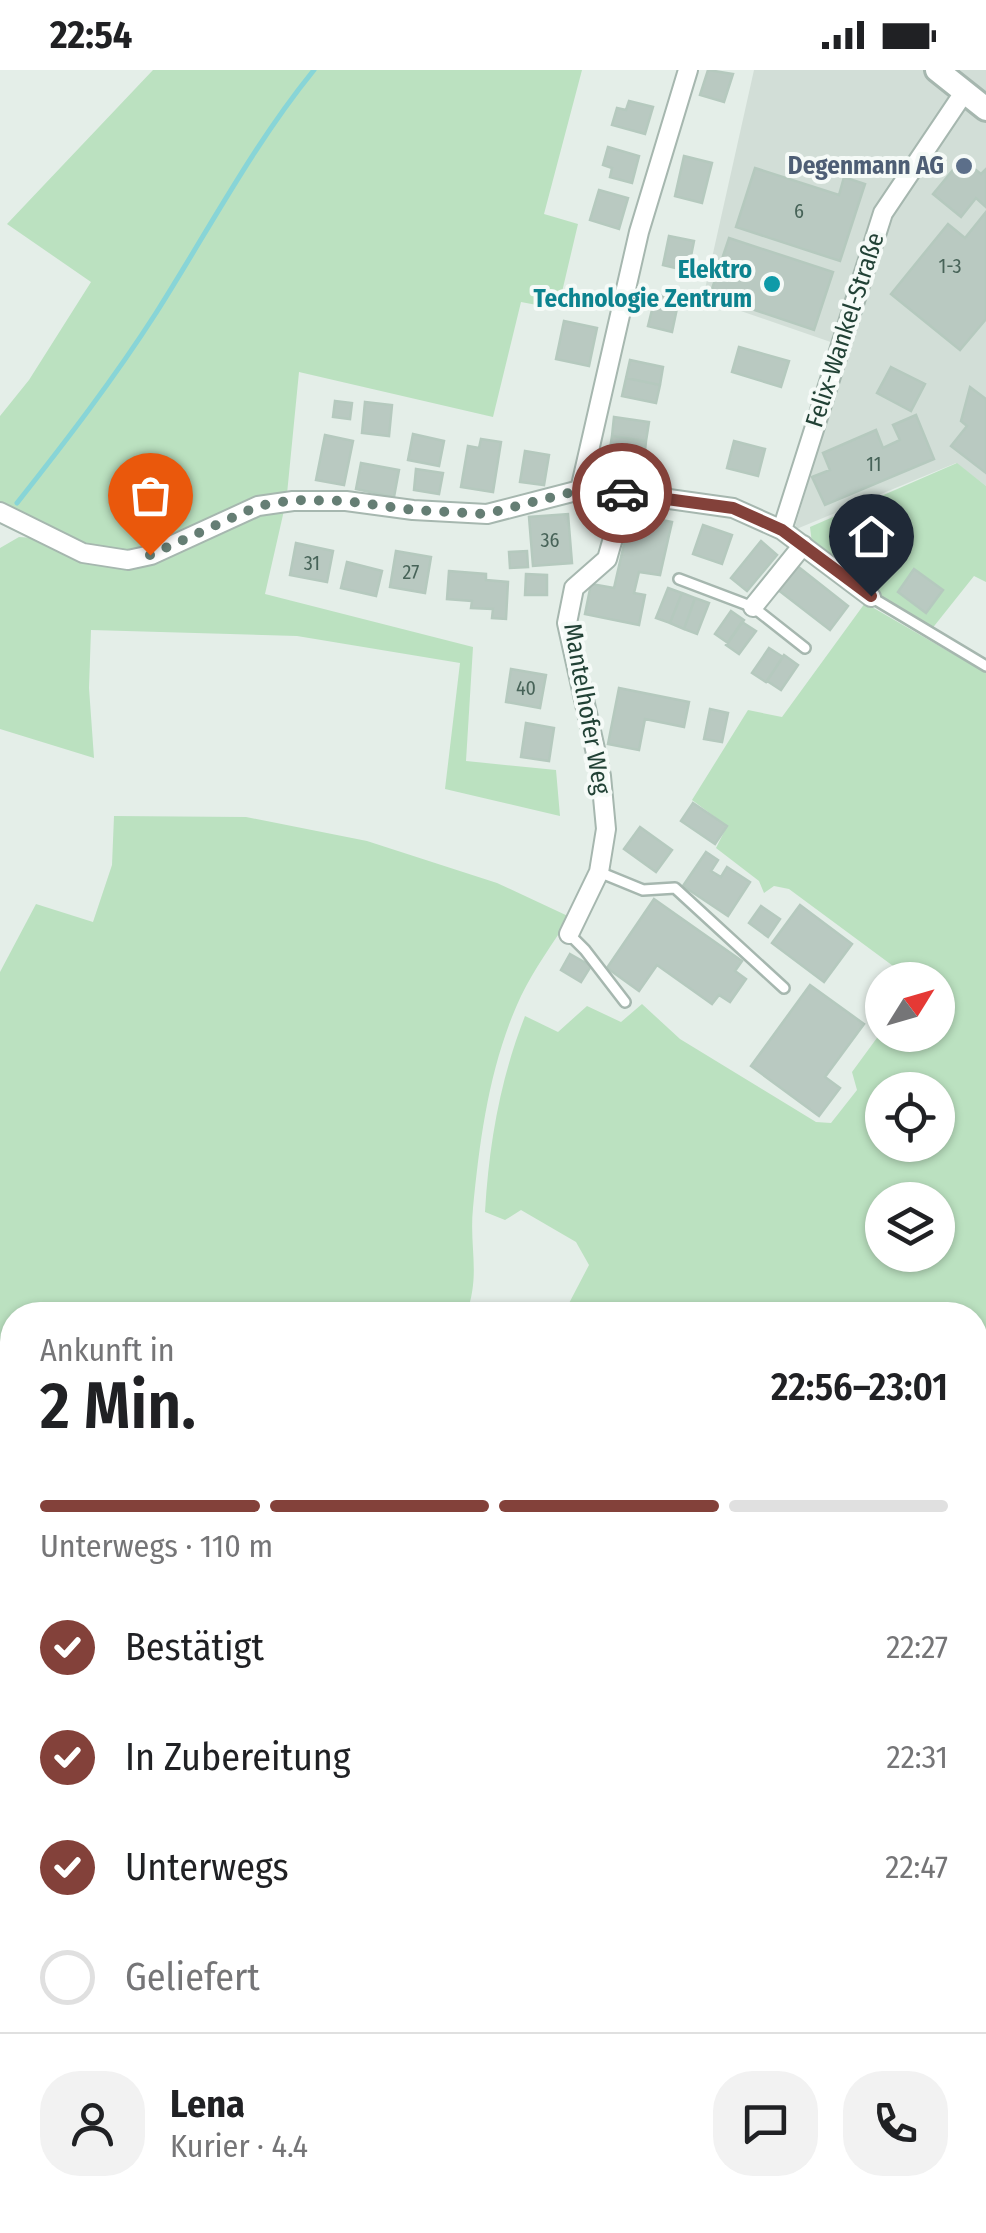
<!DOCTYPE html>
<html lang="de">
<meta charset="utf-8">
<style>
:root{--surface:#fff;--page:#f2f2f2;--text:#202124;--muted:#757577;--line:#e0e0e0;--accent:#83413a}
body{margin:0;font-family:"Fira Sans Condensed",sans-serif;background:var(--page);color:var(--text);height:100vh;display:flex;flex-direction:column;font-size:38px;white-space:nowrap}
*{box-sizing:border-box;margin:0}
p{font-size:32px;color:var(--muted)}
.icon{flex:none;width:55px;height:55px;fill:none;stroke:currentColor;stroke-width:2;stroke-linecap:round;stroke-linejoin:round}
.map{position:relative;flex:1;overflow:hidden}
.details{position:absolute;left:0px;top:1232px;width:988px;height:932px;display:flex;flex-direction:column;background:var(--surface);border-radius:40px 40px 0 0;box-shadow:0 2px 8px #0004}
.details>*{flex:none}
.needle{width:65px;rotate:53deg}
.controls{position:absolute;left:865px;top:892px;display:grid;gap:20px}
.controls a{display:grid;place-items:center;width:90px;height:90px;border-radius:50%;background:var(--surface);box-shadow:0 2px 8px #0004;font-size:50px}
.pin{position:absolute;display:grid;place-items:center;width:85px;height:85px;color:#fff;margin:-102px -42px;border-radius:50% 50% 50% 0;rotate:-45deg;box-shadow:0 0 10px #0007}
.pin .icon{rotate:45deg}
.courier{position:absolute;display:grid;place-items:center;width:100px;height:100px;margin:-50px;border:8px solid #83413a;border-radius:50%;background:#fff;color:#222;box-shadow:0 2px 12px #0007}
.head em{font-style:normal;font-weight:600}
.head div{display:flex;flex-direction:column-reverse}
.head{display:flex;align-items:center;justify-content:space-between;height:170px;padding:0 40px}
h1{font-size:65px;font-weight:600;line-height:75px}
.bar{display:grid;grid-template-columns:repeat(4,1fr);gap:15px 10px;align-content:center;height:120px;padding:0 40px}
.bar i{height:12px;border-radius:8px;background:var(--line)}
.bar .selected{background:var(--accent)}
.bar p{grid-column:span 4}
.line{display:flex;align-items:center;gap:25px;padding:0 40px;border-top:2px solid var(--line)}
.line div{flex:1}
.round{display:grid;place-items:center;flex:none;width:105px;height:105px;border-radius:40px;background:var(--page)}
ol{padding:0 40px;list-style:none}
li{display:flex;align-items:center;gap:30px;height:110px}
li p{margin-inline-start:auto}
li .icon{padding:10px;border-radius:50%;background:var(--accent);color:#fff;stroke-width:4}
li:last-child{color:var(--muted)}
li i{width:55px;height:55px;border:5px solid var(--line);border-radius:50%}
.status{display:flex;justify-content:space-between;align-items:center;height:70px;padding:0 50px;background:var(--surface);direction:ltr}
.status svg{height:28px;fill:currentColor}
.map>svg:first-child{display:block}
</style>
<div class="status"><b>22:54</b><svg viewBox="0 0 49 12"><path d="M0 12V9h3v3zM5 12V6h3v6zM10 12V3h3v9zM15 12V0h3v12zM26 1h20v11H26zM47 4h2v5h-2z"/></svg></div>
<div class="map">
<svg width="986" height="2163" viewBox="0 0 986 2163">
<rect width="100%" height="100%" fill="#e4eee8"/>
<path fill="#d2ded7" d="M754 0H986V416L956 393 794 460 848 278 703 228Z"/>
<path fill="#bbe1c0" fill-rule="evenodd" d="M153 0H582L544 144 578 154 558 239 521 232 493 347 299 302 287 424C248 440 156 486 120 486 86 485 27 453 0 433V346L29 310 91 212 7 154Z
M957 393 986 416V512L974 506 931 560 881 528 812 473 810 457Z
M285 436 265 524 473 577 466 691 556 700 560 746 445 719 460 593 297 566 91 560 89 618 94 688 0 659V478L19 467 35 468 131 495 242 446Z
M865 533 986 603V1833L975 1827V1245H574L566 1239 589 1195 576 1172 521 1140 505 1150 485 1142C489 1074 500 1010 525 946L558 962 587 936 621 952 642 934 680 969 816 1052 831 1053 857 1020 852 1002 882 961V965H938V910H912L789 819 774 816 764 823 759 811 716 778 727 756 692 730 748 640 782 647ZM882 1020H938V1075H882ZM882 1130H938V1185H882Z
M114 746 246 747 367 771 497 813 570 847C553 873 534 899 521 926 490 992 480 1066 473 1138 469 1178 481 1204 466 1245H12V2152L858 2153 857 2163H0V902L36 834 93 852 112 795Z"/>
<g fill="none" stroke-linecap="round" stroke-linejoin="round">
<path stroke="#88d5d7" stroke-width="5" d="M17 433C66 371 113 310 156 243 208 161 253 75 314 0"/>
</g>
<path fill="#b9c9c1" stroke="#b5c9be" stroke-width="2.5" d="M708 0 733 4 724 32 700 25Z
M629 31 653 37 645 64 612 55 617 38 626 40Z
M608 77 639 86 632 113 610 107 612 98 603 95Z
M684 86 712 93 702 133 675 126Z
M962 89 981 104 986 99V137L976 128 961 147 933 124Z
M755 98 839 125 844 107 865 114 840 191 736 157Z
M599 120 628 128 619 159 590 150Z
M986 142V249L960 280 891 224 948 154 965 168Z
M669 166 694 171 688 201 663 195Z
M729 168 833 202 814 260 710 225Z
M656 224 679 229 672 262 648 256Z
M564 251 597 258 589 296 556 289Z
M739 277 789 291 781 317 732 302Z
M630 290 663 297 660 315 626 308Z
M891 297 925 314 911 341 877 323Z
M626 308 660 315 656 333 622 326Z
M970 317 986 329V403L951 376 967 356 961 351Z
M335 331 352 333 350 349 333 347Z
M365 332 392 335 389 366 362 363Z
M916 345 934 389 825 435 812 407 830 400 823 383 876 360 883 378 900 370 893 355Z
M614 347 649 352 646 371 612 366Z
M413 364 444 371 439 396 408 390Z
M325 365 353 371 344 415 316 410Z
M612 366 646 371 644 390 609 385Z
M481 369 501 372 493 422 461 417 468 376 479 378Z
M734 371 765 379 758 406 727 398Z
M525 381 549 385 544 415 520 412Z
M361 393 399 400 394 427 356 419Z
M416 399 443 403 439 424 414 420Z
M625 443 672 452 660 505 639 502 634 523 645 525 639 555 585 544 591 514 614 518 624 474 620 473Z
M568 444 572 493 533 496 529 447Z
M703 455 732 465 722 494 693 484Z
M761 471 777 485 747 521 731 508Z
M296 473 333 481 327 512 290 505Z
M396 481 431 487 425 523 390 517Z
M527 481 528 497 510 498 509 482Z
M347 492 382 501 376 526 341 518Z
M796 495 848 536 830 560 777 519Z
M914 499 943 520 926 543 898 522Z
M449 501 486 504V510L508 512 506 549 492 548 493 539 471 538 472 531 447 529Z
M526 504 547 505V525H525Z
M668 518 682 523 670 553 656 548Z
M682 523 695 528 684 559 670 553Z
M695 528 709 533 697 564 684 559Z
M731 541 744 550 728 573 715 564Z
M742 552 756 561 739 584 726 575Z
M769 578 783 587 766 612 752 603Z
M784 585 798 595 781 620 767 611Z
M511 599 546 605 540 638 506 632Z
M619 618 689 632 684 657 645 649 639 680 608 674Z
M710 639 728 643 722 672 704 669Z
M526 653 554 658 549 691 521 687Z
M693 733 727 756 715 774 681 751Z
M640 757 672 780 656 802 624 779Z
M706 782 718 790 711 801 721 807 727 797 750 812 728 846 683 816Z
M654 829 742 891 735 901 746 909 730 932 719 925 712 934 657 895 639 921 607 898Z
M800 835 852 874 824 912 772 873Z
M761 836 780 849 768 867 749 853Z
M570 884 591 896 581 912 561 900Z
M810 915 864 954 825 1007 840 1018 819 1046 751 996Z"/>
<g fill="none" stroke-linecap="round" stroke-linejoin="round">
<g stroke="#a6b7af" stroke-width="14">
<path id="service" d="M679 509 753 537 805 578
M871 527 986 596
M599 802 643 820 675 818 784 918
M569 864 585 880 625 932"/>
</g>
<g stroke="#a6b7af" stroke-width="22">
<path id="minor" d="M580 420 639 162 688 0
M0 442 83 483 128 490 151 485 258 436 293 431H346L413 440 487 444 580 420 626 423 733 438 782 460 871 527
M782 460 883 143 965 21
M753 537 803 475
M569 864 599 802 606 759 601 706 567 553 574 518 607 489 626 423"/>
</g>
<g stroke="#a6b7af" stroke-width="28">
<path id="tertiary" d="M937 0 986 39"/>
</g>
<use href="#service" stroke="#fff" stroke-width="9"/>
<use href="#minor" stroke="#fff" stroke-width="18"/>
<use href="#tertiary" stroke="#fff" stroke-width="22"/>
</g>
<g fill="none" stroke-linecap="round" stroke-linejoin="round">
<path stroke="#657e74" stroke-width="10" stroke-dasharray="0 18" d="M150 485 258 436 293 430 346 431 413 440 486 444 580 420 622 423"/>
<path stroke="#83413a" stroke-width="12" d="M622 423 733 438 782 460 871 526"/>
</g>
<circle fill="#5c6f8a" stroke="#f5faf7" stroke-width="4" cx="964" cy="96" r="10"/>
<circle fill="#0f9aa8" stroke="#f5faf7" stroke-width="4" cx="772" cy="214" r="10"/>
<g text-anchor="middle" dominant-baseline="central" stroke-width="8" stroke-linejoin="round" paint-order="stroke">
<g font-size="20" fill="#476358">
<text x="799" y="141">6</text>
<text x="950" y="196">1-3</text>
<text x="874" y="394">11</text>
<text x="550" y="470">36</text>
<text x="312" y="493">31</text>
<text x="411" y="502">27</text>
<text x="526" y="618">40</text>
</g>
<g font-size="25" font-weight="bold" fill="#4e5e75" stroke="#f5faf7" text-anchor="end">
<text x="944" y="96">Degenmann AG</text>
</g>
<g font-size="25" font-weight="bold" fill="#0d838f" stroke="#f5faf7" text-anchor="end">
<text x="752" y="200">Elektro<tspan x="752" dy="29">Technologie Zentrum</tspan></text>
</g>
<g font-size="25" fill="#214135" stroke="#f5faf7">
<text transform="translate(845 260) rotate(-72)">Felix-Wankel-Straße</text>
<text transform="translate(587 639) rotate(80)">Mantelhofer Weg</text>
</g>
</g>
</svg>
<div class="controls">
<a><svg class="needle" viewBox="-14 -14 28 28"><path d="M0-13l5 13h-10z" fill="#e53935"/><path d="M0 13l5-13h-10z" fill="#757577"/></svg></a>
<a><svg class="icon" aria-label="locate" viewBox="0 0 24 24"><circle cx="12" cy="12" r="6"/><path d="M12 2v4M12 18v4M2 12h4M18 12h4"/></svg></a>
<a><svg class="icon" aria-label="layers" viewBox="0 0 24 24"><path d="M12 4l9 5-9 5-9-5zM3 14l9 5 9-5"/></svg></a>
</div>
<div class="pin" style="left:150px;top:485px;background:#ea580c"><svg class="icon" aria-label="bag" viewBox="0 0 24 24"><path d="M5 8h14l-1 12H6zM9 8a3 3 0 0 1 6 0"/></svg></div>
<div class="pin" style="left:871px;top:526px;background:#1f2937"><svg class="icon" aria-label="home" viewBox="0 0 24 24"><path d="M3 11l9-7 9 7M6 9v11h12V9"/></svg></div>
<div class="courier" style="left:622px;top:423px"><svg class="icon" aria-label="car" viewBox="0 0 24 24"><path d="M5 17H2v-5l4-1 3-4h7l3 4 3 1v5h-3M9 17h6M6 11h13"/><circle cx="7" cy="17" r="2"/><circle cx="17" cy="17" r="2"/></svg></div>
<section class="details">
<div class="head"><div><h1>2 Min.</h1><p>Ankunft in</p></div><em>22:56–23:01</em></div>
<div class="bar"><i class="selected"></i><i class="selected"></i><i class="selected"></i><i></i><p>Unterwegs · 110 m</p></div>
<ol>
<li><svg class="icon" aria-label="check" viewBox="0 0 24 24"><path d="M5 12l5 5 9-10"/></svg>Bestätigt<p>22:27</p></li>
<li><svg class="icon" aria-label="check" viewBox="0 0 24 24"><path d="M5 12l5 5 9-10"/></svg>In Zubereitung<p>22:31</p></li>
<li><svg class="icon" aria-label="check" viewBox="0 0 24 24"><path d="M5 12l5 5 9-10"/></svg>Unterwegs<p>22:47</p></li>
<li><i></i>Geliefert</li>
</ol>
<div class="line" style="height:180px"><a class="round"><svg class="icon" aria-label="person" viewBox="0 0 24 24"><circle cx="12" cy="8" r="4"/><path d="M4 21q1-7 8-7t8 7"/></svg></a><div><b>Lena</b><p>Kurier · 4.4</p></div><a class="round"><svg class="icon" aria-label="chat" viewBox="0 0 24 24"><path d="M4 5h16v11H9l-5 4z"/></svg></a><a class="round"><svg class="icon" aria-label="phone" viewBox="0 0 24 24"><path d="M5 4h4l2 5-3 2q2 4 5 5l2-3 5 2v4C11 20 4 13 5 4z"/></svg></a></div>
</section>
</div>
